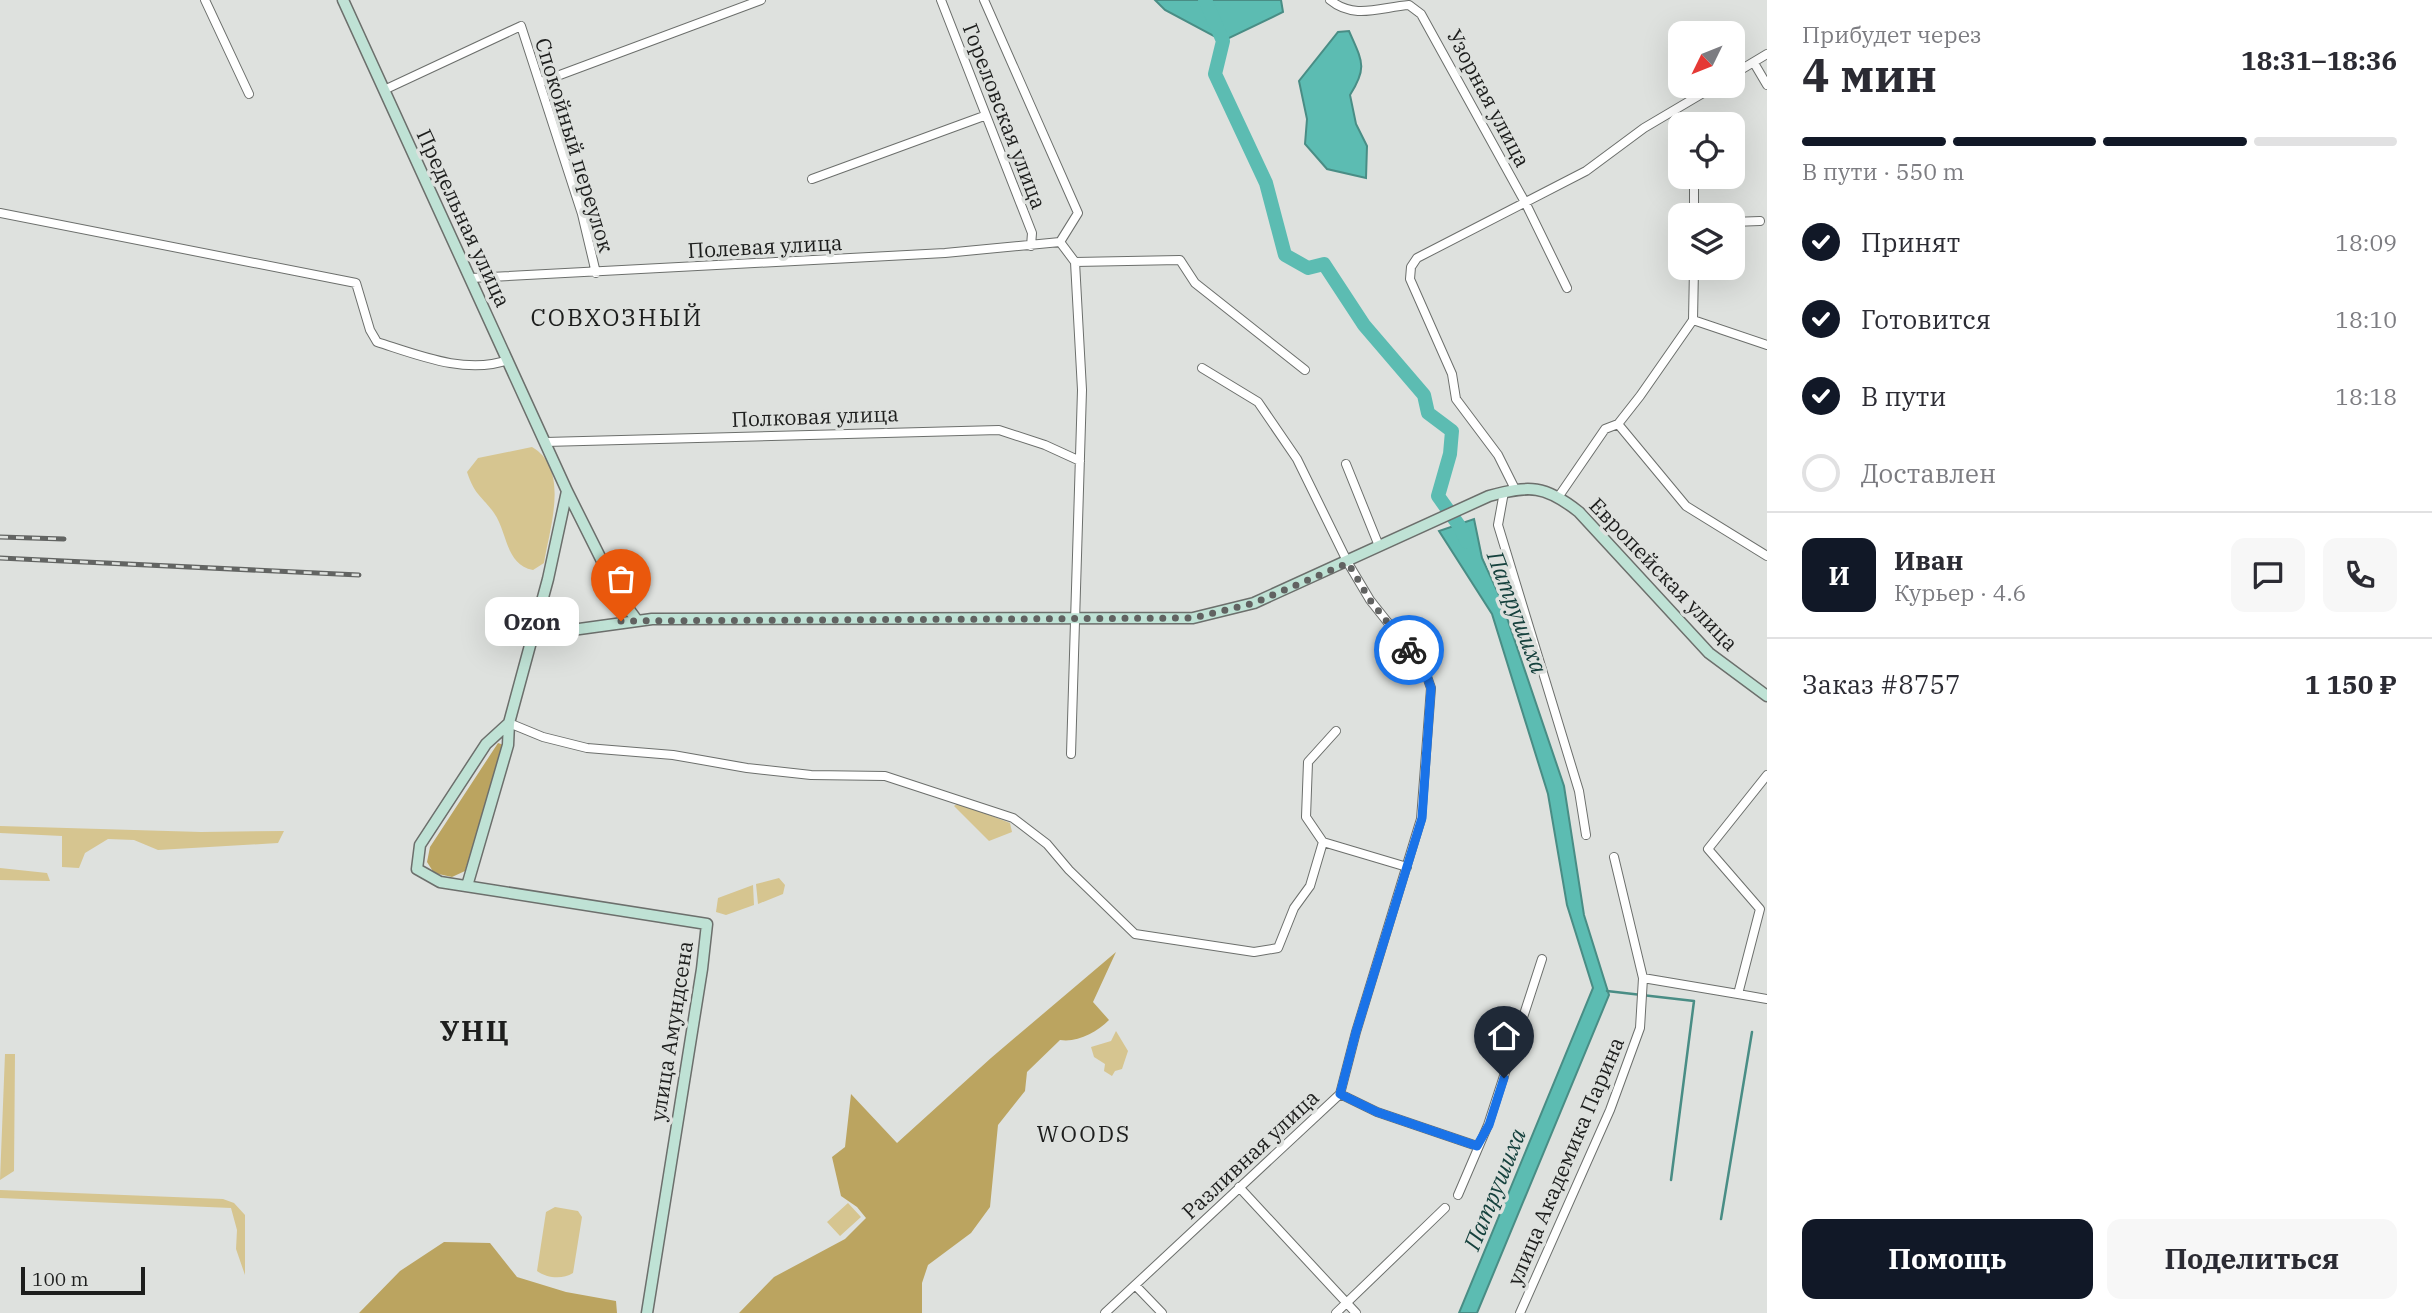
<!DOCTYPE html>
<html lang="ru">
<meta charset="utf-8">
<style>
:root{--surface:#fff;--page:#f7f7f7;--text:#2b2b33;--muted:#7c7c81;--line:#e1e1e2;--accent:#111827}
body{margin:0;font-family:"IBM Plex Serif",serif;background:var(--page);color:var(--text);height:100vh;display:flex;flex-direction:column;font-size:26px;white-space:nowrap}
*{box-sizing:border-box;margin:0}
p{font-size:23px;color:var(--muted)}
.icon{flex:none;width:38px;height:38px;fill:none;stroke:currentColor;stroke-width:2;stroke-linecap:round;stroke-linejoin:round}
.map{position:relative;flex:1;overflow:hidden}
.details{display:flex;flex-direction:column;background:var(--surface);width:665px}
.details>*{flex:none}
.needle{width:46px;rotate:227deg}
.buttons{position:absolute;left:1668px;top:21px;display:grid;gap:14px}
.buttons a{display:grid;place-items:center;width:77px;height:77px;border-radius:14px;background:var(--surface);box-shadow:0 7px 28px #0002;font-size:35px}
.scale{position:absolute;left:21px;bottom:18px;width:124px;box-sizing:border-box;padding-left:7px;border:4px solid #1d1e1d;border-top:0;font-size:19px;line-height:24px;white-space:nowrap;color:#1d1e1d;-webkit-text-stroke:5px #dee1de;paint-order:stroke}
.pin{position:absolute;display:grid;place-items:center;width:60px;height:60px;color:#fff;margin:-72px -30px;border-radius:50% 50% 50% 0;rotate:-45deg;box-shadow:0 0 7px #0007}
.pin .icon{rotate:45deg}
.courier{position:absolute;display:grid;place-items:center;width:70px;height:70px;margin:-35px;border:5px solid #1a73e8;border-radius:50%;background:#fff;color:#222;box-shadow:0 2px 9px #0007}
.bubble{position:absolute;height:49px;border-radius:14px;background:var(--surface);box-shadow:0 7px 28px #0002;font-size:23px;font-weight:700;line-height:49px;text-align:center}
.headline em{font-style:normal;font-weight:700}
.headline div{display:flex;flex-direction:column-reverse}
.headline{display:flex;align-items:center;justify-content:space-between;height:119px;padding:0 35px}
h1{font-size:46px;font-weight:700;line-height:52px}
.bar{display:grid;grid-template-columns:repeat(4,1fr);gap:10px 7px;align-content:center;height:84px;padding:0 35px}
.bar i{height:9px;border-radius:5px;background:var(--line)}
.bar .active{background:var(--accent)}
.bar p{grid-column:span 4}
.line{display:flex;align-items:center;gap:18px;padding:0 35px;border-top:2px solid var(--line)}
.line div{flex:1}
.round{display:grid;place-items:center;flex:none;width:74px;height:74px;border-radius:14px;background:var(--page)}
ol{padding:0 35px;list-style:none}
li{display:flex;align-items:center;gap:21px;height:77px}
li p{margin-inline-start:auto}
li .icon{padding:7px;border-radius:50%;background:var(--accent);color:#fff;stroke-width:4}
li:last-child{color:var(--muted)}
li i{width:38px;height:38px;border:4px solid var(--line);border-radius:50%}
.button{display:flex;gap:14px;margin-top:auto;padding:14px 35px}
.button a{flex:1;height:80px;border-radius:14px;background:var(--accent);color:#fff;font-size:28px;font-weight:700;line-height:80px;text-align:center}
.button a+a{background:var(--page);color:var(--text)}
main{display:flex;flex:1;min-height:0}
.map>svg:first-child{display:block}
</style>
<main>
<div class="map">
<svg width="1767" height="1313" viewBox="0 0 1767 1313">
<rect width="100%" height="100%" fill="#dee1de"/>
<path fill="#d6c590" d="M532 447C570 469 550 526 544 563L533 570C505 564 508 533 494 513 481 495 475 496 467 472L478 458Z
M958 803 1010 823 1012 832 989 841 954 806Z
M0 826 201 832 284 831 278 843 158 850 134 840 108 839 85 853 79 868 62 867V836L0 833Z
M0 868 47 873 50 881 0 880Z
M779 878 785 885 783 894 758 904 756 884Z
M753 885 754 905 726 915 716 912 718 898Z
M1116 1031 1128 1051 1122 1069 1115 1071 1112 1076 1104 1071 1105 1064 1094 1057 1091 1047 1111 1041Z
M5 1054H15L14 1171 0 1180Z
M0 1190 223 1199 234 1203 245 1215V1275L236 1249 237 1230 231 1208 0 1198Z
M848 1203 861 1217 840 1236 827 1222Z
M555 1207 578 1211 582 1217 573 1273C562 1280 547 1278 537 1271L546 1212Z"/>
<path fill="#bba460" d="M498 743 504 745 465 871 452 877 434 873 427 862 430 847Z
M1116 952 1093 1002 1109 1020C1097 1032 1077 1043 1060 1040L1027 1072 1025 1091 998 1125 990 1207 971 1233 928 1265 922 1283V1313H739L774 1277 845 1239 866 1218 857 1207 841 1196 832 1157 845 1147 851 1094 897 1143 991 1058Z
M444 1242 490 1243 517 1277 566 1292 616 1301 617 1313H359L400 1271Z"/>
<path fill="#5cbcb2" stroke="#498d85" stroke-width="2" d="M1155 0H1281L1283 12 1223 41 1165 10Z
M1349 31C1362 61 1368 67 1350 95L1356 124 1367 146 1366 178 1327 169 1305 144 1307 119 1299 81 1338 32Z
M1474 519 1482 558 1500 597 1564 786 1584 915 1609 995 1477 1313H1459L1593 988 1567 905 1548 794 1492 614 1439 531Z"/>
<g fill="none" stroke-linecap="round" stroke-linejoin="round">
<path stroke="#498d85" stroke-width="2.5" d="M1607 991 1694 1001 1671 1180
M1721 1219 1752 1032"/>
<path stroke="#5cbcb2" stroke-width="14" d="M1205 0 1223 41 1215 74 1266 183 1285 255 1308 268 1324 264 1364 325 1424 395 1428 413 1452 431 1450 454 1438 496 1460 527 1467 542"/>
<g stroke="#6c6f6c" stroke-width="10">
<path id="street" d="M205 0 249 94
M941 0 1032 233 1031 246
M984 0 1078 213 1060 242
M1330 0C1354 20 1381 7 1409 5L1421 14 1526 204 1567 288
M1754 63 1767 85
M1732 75 1767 54
M541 82 761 0
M384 90 521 26 582 214 596 273
M1694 177V215
M812 179 984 116
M0 213 356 283 370 330 377 342C418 355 466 375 508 360
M1732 222 1760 221
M1060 242 1075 262 1082 390 1071 754
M1075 262 1180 260 1195 283 1305 370
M471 278 945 253 1060 242
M1693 320 1767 345
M1618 424 1686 506 1767 556
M545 442 999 430 1045 445 1080 461
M1346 464 1379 546
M1515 489 1498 455 1456 399 1452 374 1410 279 1411 267 1417 258 1586 171 1644 128 1715 86
M1504 492 1498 525 1579 791 1586 835
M1559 496 1605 429 1618 424 1640 396 1693 320 1694 268
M509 723 543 737 587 748 673 755 747 768 811 775 885 776 1013 818 1047 844 1069 870 1135 934 1254 952 1278 948 1294 908 1310 886 1323 842
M1336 731 1308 762 1306 817 1323 842 1407 867
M1767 775 1708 849 1760 909 1738 994 1767 999
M1643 978 1738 994
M1340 1094 1377 1112 1477 1146
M1239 1187 1356 1313
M1458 1195 1488 1125 1542 959
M1135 1285 1162 1313
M1105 1313 1340 1094 1356 1032 1421 819 1431 688 1424 668 1370 600 1348 563 1297 459 1258 402 1202 368
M1336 1313 1445 1208
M1520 1313 1610 1110 1640 1028 1643 978 1614 857"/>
</g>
<g stroke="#6c6f6c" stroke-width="13">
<path id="secondary" d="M343 0 567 491 620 597 636 619
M534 632 543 634 652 619 1193 618 1254 603 1489 496C1530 485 1545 485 1579 512L1709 653 1767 696
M509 723 486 744 420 845 417 869 440 882 707 924 702 969 647 1313
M467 886 508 745 509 723 548 579 567 491"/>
</g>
<use href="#street" stroke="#fff" stroke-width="8"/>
<use href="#secondary" stroke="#bfe2d5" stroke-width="10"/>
<g stroke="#626462" stroke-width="5">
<path id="rail" d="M0 537 64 539
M0 558 359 575"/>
</g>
<use href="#rail" stroke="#dee1de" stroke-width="2.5" stroke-dasharray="8" stroke-linecap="butt"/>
</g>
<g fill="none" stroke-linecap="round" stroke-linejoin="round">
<path stroke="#616261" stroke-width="7" stroke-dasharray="0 12.6" d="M621 621 1193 618 1254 603 1348 563 1370 600 1409 650"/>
<path stroke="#1a73e8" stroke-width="9" d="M1409 650 1424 668 1431 688 1422 818 1356 1032 1340 1094 1377 1112 1477 1146 1489 1125 1504 1078"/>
</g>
<g text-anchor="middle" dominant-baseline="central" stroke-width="7" stroke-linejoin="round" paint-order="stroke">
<g font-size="21" fill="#1d1e1d" stroke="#dee1de">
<text transform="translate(1489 98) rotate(62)">Узорная улица</text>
<text transform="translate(1005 116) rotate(69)">Гореловская улица</text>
<text transform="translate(575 145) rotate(73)">Спокойный переулок</text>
<text transform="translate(464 218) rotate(65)">Предельная улица</text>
<text transform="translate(765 246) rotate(-3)">Полевая улица</text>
<text transform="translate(815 416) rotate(-2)">Полковая улица</text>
<text transform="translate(1664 574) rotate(46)">Европейская улица</text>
<text transform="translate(671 1031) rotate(-81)">улица Амундсена</text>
<text transform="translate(1250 1154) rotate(-43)">Разливная улица</text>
<text transform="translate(1565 1161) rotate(-67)">улица Академика Парина</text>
</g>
<g font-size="23" font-style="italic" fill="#15413d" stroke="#dee1de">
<text transform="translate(1518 612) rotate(69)">Патрушиха</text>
<text transform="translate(1494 1189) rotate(-68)">Патрушиха</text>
</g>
<g font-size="23" letter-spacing="2" fill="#1d1e1d" stroke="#dee1de">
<text x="1084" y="1133">WOODS</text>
</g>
<g font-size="24" letter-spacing="2" fill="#1d1e1d" stroke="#dee1de">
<text x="617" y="317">СОВХОЗНЫЙ</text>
</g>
<g font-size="28" font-weight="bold" letter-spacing="2" fill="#1d1e1d" stroke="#dee1de">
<text x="475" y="1030">УНЦ</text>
</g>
</g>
</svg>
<div class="buttons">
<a><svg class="needle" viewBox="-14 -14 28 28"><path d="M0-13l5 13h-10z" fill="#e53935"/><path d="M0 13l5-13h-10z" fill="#7c7c81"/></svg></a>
<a><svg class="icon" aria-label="locate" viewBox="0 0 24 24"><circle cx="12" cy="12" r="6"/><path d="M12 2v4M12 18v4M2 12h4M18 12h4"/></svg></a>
<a><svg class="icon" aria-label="layers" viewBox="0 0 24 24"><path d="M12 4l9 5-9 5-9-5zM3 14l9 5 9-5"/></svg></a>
</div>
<div class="scale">100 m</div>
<div class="pin" style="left:621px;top:621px;background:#ea580c"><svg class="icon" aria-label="bag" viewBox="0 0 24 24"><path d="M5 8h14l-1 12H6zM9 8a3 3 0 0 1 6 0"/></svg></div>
<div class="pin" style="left:1504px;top:1078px;background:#1f2937"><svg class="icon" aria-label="home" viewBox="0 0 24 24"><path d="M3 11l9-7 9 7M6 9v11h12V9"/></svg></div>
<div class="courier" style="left:1409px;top:650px"><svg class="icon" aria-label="bike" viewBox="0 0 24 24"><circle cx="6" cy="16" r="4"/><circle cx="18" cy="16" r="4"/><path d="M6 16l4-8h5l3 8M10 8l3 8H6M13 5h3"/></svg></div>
<div class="bubble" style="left:485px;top:597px;width:94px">Ozon</div>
</div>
<section class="details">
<div class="headline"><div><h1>4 мин</h1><p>Прибудет через</p></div><em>18:31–18:36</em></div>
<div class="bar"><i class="active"></i><i class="active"></i><i class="active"></i><i></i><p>В пути · 550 m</p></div>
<ol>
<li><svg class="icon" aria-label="check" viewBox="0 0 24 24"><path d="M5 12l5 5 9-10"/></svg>Принят<p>18:09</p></li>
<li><svg class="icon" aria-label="check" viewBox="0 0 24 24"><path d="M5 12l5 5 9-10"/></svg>Готовится<p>18:10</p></li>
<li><svg class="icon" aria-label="check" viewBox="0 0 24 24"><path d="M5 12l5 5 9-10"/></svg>В пути<p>18:18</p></li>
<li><i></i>Доставлен</li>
</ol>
<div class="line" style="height:126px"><b class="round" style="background:var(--accent);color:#fff">И</b><div><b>Иван</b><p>Курьер · 4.6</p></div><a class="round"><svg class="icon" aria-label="chat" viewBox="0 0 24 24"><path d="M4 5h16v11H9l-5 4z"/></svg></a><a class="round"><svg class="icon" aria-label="phone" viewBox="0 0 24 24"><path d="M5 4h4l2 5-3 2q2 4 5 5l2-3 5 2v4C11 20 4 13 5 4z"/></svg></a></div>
<div class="line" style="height:91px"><div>Заказ #8757</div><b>1 150 ₽</b></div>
<div class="button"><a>Помощь</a><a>Поделиться</a></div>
</section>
</main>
